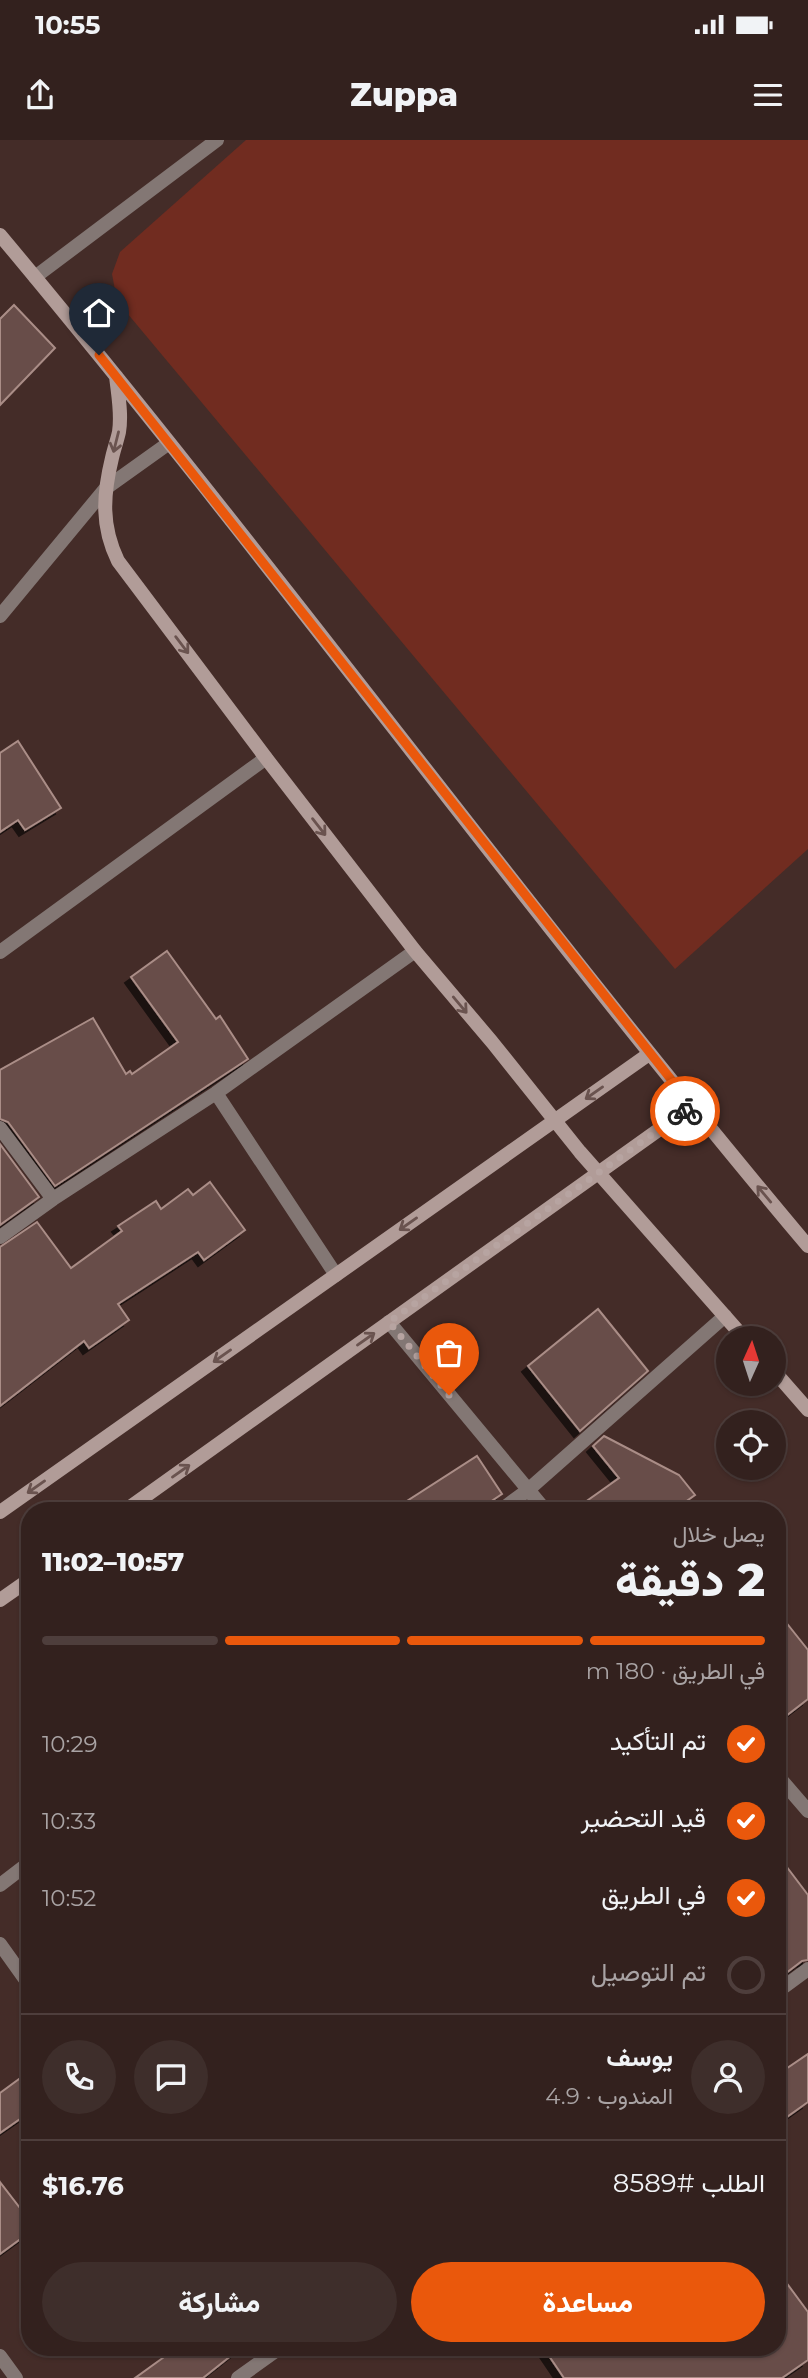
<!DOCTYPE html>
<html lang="ar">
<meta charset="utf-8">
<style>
:root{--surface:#33211e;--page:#3e2e2b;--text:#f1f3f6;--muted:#a9a3a4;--line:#4e3e3c;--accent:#ea580c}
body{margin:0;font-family:Montserrat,Vazirmatn,sans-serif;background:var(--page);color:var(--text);direction:rtl;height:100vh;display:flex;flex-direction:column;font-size:26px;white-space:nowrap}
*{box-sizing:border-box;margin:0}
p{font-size:23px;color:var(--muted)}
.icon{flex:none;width:38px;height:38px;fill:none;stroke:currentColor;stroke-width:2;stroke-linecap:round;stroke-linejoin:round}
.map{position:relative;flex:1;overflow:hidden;direction:ltr}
.panel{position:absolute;left:21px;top:1362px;width:765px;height:854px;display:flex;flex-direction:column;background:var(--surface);border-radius:28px;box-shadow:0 2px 5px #0004,0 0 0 2px var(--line);direction:rtl}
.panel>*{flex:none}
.needle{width:46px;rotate:3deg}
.fabs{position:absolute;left:716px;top:1186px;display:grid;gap:14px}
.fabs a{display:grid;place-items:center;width:70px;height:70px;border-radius:50%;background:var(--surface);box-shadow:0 2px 5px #0004,0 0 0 2px var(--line);font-size:35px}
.pin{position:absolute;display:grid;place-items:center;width:60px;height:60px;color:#fff;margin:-72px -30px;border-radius:50% 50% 50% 0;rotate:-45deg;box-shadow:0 0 7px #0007}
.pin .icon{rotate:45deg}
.courier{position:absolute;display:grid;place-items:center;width:70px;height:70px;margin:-35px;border:5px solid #ea580c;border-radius:50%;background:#fff;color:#222;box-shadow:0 2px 9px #0007}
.head em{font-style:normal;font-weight:800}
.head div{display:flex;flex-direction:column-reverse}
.head{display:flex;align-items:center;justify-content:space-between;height:119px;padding:0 21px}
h1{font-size:46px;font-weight:800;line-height:52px}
.bar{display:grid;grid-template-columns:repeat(4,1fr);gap:10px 7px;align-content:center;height:84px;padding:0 21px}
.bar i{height:9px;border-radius:5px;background:var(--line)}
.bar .selected{background:var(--accent)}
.bar p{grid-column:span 4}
.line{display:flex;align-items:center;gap:18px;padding:0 21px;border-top:2px solid var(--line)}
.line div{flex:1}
.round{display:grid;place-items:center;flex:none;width:74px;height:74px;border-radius:37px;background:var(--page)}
ol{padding:0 21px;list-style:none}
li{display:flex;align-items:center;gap:21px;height:77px}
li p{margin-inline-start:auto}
li .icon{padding:7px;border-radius:50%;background:var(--accent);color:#fff;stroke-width:4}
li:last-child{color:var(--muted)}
li i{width:38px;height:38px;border:4px solid var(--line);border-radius:50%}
.button{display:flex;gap:14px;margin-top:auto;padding:14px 21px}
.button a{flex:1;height:80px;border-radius:42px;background:var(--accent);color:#fff;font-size:28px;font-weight:800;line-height:80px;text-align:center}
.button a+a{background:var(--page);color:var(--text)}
.status{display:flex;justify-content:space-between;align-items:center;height:49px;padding:0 35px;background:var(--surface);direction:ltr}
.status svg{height:19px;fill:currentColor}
header{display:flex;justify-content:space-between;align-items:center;height:91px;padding:0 21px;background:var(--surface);font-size:32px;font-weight:800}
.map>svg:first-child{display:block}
</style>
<div class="status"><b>10:55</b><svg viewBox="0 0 49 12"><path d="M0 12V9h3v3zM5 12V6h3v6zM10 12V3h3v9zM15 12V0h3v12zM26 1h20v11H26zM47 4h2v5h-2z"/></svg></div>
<header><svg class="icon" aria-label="menu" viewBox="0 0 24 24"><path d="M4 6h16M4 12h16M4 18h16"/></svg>Zuppa<svg class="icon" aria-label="share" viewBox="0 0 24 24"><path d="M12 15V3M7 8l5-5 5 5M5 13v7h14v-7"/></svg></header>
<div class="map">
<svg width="808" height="2238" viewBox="0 0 808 2238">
<defs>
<filter id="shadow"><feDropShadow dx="-6" dy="6" stdDeviation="0" flood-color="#0009"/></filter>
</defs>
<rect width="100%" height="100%" fill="#442c28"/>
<path fill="#712c20" d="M246 0H808V709L675 829 117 161 112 134 120 112Z"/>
<path fill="#674d48" stroke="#aa8d87" stroke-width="2" filter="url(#shadow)" d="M14 165 55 208 0 265V179Z
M18 601 61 668 25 690 18 680 0 692V613Z
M167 811 216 879 220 876 248 919 55 1046 8 982 0 979V930L93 878 126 934 130 931 132 934 178 902 131 837Z
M0 1004 39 1057 0 1085Z
M210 1042 245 1090 204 1120 198 1112 118 1164 129 1180 89 1208 84 1201 0 1266V1107L37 1082 71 1128 122 1091 118 1086 156 1061 161 1069 188 1049 193 1055Z
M598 1169 648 1231 580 1291 528 1226Z
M604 1296 679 1335 695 1355 674 1370H574L619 1338 593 1306Z
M477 1316 502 1354 478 1370H393Z
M777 1471 808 1510V1559L777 1583Z
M777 1714 808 1755V1820L802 1821 777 1840Z
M808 1914V1962L777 1984V1935Z
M30 1931V1972L0 1993V1953Z
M0 2042 30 2081V2092L0 2114Z
M777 2130 808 2172V2220L782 2238H564L543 2207H777Z
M178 2207H242L203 2238H135Z"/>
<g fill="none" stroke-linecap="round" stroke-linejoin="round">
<path stroke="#837774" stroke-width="14" d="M35 137 217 0
M0 476 106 348 169 303
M0 812 266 618
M216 953 336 1135
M0 988 53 1059
M0 1097 53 1059 216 953 415 811
M389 1182 545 1370
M501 1370 528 1350 725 1176
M777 1635 808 1671
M0 1745 30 1722
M0 1804 30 1846
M777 1852 808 1829
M0 2216 16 2238
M238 2238 281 2207"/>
<path stroke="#b19c98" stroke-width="14" d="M0 95C277 426 530 776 808 1106
M116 236C118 255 122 273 119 292 117 301 114 309 112 318 103 355 101 386 118 421L266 618 415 811 492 902 580 1012 745 1199
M774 1231 808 1270
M126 1370 692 966
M0 1372 649 914
M0 1460 30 1439"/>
</g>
<defs><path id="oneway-shaft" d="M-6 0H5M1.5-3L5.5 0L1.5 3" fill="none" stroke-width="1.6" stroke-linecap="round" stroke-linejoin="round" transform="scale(1.75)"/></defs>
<g stroke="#6a534f">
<use href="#oneway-shaft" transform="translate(116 302) rotate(104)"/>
<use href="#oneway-shaft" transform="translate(182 505) rotate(53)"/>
<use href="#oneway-shaft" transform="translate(319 687) rotate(52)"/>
<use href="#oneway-shaft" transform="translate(460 865) rotate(50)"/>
<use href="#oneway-shaft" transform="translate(594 953) rotate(145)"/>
<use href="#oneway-shaft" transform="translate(764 1054) rotate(-130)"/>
<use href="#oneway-shaft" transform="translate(408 1084) rotate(145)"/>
<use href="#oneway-shaft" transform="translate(366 1199) rotate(-35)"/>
<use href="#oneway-shaft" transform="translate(222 1216) rotate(145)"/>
<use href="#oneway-shaft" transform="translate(181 1331) rotate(-35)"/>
<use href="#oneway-shaft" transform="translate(36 1347) rotate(145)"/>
</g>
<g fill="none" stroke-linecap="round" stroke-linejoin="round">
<path stroke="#b7a4a1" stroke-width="7" stroke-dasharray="0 12.6" d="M449 1255 389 1182 685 971"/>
<path stroke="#ea580c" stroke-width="9" d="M99 215 692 966 685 971"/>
</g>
</svg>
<div class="fabs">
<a><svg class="needle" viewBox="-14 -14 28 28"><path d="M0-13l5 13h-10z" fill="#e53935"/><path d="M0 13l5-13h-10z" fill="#a9a3a4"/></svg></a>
<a><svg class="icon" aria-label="locate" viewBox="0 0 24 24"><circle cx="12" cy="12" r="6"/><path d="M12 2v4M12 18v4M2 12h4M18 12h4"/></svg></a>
</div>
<div class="pin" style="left:449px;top:1255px;background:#ea580c"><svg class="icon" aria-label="bag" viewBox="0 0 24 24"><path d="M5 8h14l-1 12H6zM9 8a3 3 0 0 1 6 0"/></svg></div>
<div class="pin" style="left:99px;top:215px;background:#1f2937"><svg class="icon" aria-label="home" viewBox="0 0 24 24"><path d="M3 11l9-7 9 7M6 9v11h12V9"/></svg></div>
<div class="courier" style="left:685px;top:971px"><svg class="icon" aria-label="bike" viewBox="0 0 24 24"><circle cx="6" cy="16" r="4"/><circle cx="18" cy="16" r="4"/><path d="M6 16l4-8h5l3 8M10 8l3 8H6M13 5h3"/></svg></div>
<section class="panel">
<div class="head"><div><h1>2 دقيقة</h1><p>يصل خلال</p></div><em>10:57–11:02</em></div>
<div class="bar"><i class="selected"></i><i class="selected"></i><i class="selected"></i><i></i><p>في الطريق · 180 m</p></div>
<ol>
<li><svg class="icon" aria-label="check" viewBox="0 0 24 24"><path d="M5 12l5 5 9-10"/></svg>تم التأكيد<p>10:29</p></li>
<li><svg class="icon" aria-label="check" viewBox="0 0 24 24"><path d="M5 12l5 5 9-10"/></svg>قيد التحضير<p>10:33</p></li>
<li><svg class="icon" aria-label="check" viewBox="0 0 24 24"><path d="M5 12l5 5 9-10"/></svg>في الطريق<p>10:52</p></li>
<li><i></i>تم التوصيل</li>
</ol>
<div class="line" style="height:126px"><a class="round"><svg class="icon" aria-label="person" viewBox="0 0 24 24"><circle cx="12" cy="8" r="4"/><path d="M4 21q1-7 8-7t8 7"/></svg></a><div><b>يوسف</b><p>المندوب · 4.9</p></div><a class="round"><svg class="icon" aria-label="chat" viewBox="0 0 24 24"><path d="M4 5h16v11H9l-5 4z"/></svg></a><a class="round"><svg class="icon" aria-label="phone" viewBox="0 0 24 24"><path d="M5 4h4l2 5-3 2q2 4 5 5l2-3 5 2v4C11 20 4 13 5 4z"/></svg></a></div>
<div class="line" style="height:91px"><div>الطلب #8589</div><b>$16.76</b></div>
<div class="button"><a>مساعدة</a><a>مشاركة</a></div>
</section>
</div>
